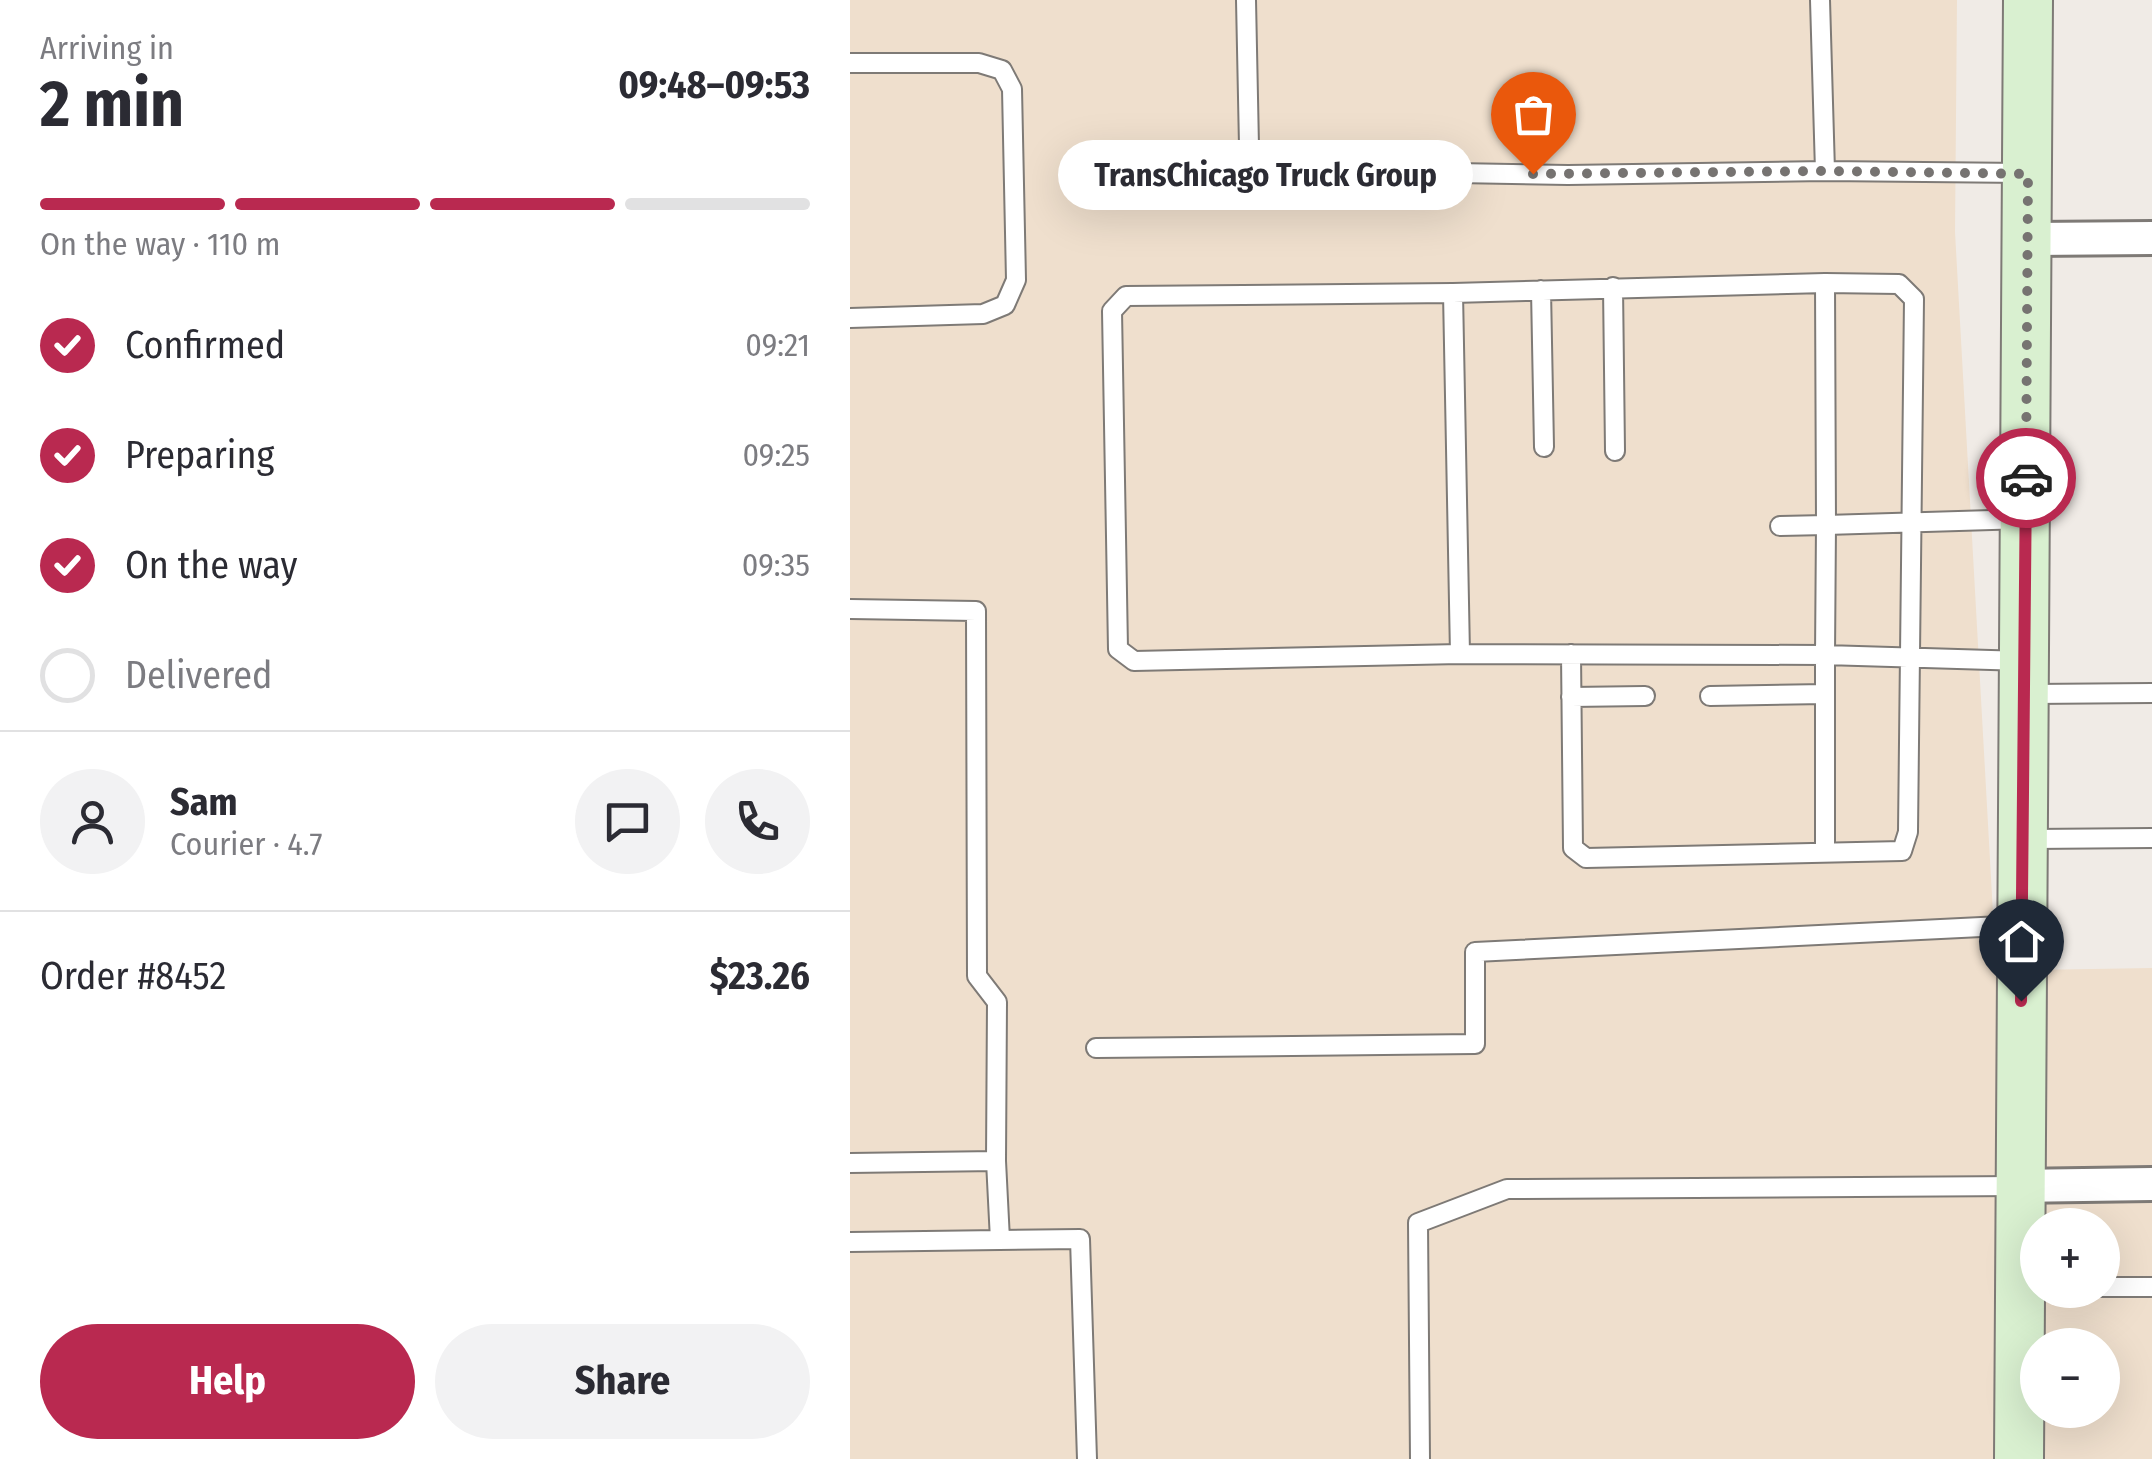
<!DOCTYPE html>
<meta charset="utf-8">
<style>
:root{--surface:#fff;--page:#f2f2f3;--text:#2b2b33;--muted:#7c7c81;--line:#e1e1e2;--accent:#b92950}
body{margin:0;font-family:"Fira Sans Condensed",sans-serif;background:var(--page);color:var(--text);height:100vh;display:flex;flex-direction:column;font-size:38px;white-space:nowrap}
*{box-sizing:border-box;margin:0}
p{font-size:32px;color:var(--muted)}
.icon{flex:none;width:55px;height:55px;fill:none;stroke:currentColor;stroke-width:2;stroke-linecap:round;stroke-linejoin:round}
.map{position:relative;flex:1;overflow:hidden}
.sheet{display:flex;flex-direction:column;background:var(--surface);width:850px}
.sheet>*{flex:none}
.buttons{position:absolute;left:1170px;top:1208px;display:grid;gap:20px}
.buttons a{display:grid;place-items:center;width:100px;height:100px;border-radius:50%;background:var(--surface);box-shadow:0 10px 40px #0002;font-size:50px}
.pin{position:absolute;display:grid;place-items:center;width:85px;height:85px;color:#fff;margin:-102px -42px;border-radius:50% 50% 50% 0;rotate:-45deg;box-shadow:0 0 10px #0007}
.pin .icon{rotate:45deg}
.courier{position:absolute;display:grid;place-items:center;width:100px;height:100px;margin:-50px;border:8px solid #b92950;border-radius:50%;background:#fff;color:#222;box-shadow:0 2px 12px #0007}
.bubble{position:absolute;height:70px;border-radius:35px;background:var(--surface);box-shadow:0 10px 40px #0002;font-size:32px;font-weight:700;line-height:70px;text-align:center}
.summary em{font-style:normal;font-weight:700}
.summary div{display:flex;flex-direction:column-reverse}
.summary{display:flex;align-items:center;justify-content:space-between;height:170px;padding:0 40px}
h1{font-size:65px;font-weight:700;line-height:75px}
.bar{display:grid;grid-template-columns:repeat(4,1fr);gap:15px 10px;align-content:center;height:120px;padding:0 40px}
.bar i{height:12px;border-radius:8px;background:var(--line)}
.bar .current{background:var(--accent)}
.bar p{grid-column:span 4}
.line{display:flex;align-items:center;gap:25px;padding:0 40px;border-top:2px solid var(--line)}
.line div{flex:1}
.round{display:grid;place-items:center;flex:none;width:105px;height:105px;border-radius:52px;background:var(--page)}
ol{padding:0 40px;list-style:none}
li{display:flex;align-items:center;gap:30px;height:110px}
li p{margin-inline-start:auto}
li .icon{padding:10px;border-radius:50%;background:var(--accent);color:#fff;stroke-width:4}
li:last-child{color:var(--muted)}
li i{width:55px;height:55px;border:5px solid var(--line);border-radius:50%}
.primary-button{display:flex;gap:20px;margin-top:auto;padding:20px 40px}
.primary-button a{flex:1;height:115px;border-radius:60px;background:var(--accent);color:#fff;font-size:40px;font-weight:700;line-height:115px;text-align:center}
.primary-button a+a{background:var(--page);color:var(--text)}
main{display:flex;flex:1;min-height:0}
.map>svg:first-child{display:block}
</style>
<main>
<section class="sheet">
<div class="summary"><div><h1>2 min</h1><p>Arriving in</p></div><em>09:48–09:53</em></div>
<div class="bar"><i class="current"></i><i class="current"></i><i class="current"></i><i></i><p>On the way · 110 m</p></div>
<ol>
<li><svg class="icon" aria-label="check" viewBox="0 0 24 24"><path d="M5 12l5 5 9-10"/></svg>Confirmed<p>09:21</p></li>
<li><svg class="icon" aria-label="check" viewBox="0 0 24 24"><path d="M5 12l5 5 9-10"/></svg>Preparing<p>09:25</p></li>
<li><svg class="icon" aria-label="check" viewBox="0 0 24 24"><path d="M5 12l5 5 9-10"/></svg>On the way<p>09:35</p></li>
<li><i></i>Delivered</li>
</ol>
<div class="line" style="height:180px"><a class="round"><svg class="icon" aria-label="person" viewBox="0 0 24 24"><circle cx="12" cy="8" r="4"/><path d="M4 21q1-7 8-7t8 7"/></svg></a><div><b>Sam</b><p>Courier · 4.7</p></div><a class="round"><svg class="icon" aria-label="chat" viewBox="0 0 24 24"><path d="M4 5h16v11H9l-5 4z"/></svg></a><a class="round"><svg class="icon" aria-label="phone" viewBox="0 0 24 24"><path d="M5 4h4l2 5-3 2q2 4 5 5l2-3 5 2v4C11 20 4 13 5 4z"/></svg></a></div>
<div class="line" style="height:130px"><div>Order #8452</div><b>$23.26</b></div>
<div class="primary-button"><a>Help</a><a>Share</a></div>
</section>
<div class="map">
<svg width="1302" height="1459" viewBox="0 0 1302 1459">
<rect width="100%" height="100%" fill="#f0ebe6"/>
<path fill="#efdfcd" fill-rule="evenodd" d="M0 0H1107L1105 232 1157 1165 1159 1459H0Z
M1302 968V1172L1180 1175 1181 970Z
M1302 1192V1459H1178L1179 1194ZM1188 1225H1252V1290H1188ZM1188 1345H1252V1410H1188Z"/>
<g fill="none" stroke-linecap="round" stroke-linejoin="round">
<g stroke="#7e7a76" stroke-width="22">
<path id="lane" d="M396 0 399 146 436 170 718 175 975 171
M970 0 975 171 1174 173
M0 63H129L152 70 162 89 166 280 155 305 133 314 0 318
M763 287 765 451
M691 290 694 447
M603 293 610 654
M930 526 976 525 975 283 603 293 276 296 262 311 268 649 284 661 610 654 975 655V852
M0 609 126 611 127 976 147 1002 146 1161
M721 654 723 848 736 858 1052 851 1058 832 1064 299 1049 284 975 283
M1174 661 975 655 976 525 1175 519
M1178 694 1302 693
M860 696 975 694
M721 697 795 696
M1173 839 1302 838
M246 1048 625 1044V952L1172 925
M0 1163 146 1161 150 1240
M0 1242 230 1239 237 1459
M1252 1287H1302
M570 1459 568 1223 657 1189 1170 1186"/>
</g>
<g stroke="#7e7a76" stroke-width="38">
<path id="street" d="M1177 239 1302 238
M1170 1186 1302 1184"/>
</g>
<g stroke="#7e7a76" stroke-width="52">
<path id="secondary" d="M1169 1459 1178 0"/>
</g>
<use href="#lane" stroke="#fff" stroke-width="18"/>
<use href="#street" stroke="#fff" stroke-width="32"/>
<use href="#secondary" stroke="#d9f0d0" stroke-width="48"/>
</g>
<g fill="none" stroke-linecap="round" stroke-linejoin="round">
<path stroke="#767371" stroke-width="10" stroke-dasharray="0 18" d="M683 174 975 171 1178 174 1176 478"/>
<path stroke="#b92950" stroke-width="12" d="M1171 1001 1176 478"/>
</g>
</svg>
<div class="buttons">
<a>+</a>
<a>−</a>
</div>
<div class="pin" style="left:683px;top:174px;background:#ea580c"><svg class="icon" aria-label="bag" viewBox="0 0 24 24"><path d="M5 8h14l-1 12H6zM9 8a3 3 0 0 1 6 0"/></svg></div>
<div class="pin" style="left:1171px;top:1001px;background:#1f2937"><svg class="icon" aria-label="home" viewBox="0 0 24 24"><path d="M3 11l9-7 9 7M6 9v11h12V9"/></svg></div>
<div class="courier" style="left:1176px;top:478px"><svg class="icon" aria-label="car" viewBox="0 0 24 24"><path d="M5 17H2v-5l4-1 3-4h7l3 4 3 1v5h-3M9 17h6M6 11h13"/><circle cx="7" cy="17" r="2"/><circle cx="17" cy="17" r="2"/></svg></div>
<div class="bubble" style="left:208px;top:140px;width:415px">TransChicago Truck Group</div>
</div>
</main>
